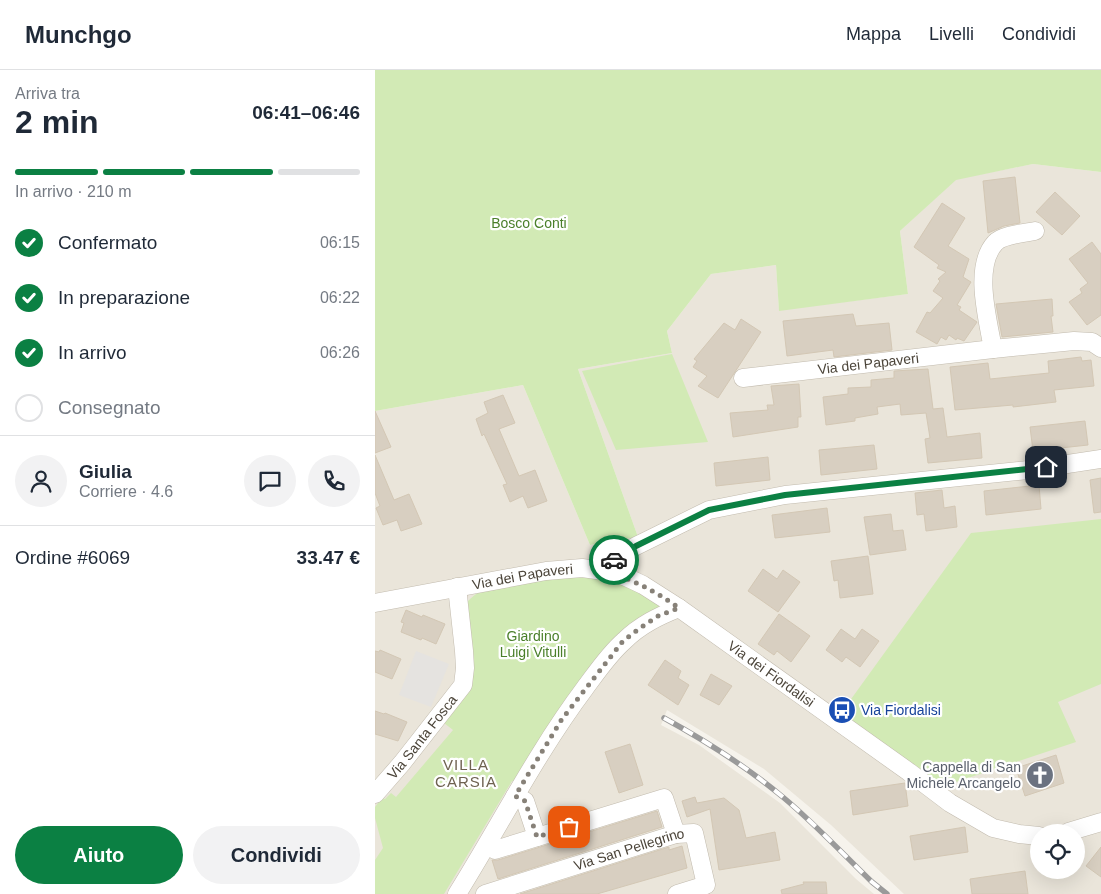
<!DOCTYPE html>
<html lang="it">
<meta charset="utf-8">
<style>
:root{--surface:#fff;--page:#f2f2f3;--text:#1f2937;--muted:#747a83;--line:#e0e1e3;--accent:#0b8043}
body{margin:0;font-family:Helvetica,sans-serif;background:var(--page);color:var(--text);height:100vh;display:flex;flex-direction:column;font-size:19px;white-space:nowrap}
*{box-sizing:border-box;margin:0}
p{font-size:16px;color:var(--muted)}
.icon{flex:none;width:28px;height:28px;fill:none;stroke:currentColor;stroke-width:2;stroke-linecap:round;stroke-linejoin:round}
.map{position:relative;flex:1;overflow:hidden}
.panel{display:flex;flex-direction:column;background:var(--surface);width:375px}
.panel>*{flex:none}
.fabs{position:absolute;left:655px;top:754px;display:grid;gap:10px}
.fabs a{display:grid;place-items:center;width:55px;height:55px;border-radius:50%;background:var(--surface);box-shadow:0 5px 20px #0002;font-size:25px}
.pin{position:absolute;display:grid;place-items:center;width:42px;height:42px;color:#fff;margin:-21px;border-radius:10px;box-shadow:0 2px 8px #0006}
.courier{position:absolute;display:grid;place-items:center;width:50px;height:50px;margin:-25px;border:4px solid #0b8043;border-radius:50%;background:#fff;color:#222;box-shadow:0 1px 6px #0007}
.head em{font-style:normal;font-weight:800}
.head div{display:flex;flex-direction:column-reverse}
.head{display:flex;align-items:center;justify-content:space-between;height:85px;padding:0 15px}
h1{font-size:32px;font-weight:800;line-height:38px}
.bar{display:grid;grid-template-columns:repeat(4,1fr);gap:8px 5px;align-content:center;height:60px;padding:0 15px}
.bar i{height:6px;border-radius:4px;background:var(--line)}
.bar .selected{background:var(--accent)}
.bar p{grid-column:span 4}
.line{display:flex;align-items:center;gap:12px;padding:0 15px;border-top:1px solid var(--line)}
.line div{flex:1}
.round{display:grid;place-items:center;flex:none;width:52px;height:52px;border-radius:26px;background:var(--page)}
ol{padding:0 15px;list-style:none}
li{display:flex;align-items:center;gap:15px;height:55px}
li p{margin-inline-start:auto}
li .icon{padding:5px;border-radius:50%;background:var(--accent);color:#fff;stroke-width:4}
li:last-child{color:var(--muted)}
li i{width:28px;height:28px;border:2px solid var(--line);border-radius:50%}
.cta{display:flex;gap:10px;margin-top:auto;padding:10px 15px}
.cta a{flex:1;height:58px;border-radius:30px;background:var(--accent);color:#fff;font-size:20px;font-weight:800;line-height:58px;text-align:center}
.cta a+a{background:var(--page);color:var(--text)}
header{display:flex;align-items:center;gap:30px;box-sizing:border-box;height:70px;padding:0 25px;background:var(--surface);border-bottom:1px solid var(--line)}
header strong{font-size:24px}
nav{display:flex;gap:28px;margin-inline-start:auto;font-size:18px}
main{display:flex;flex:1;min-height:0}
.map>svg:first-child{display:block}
</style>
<header>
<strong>Munchgo</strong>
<nav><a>Mappa</a><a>Livelli</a><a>Condividi</a></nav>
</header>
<main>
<section class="panel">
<div class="head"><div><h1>2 min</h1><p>Arriva tra</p></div><em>06:41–06:46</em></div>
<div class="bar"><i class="selected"></i><i class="selected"></i><i class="selected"></i><i></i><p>In arrivo · 210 m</p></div>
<ol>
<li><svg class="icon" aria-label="check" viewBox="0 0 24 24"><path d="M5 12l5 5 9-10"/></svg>Confermato<p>06:15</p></li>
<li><svg class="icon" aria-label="check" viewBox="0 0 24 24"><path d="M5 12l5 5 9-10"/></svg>In preparazione<p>06:22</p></li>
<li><svg class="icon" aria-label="check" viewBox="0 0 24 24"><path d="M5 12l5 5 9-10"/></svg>In arrivo<p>06:26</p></li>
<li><i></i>Consegnato</li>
</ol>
<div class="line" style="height:90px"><a class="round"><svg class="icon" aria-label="person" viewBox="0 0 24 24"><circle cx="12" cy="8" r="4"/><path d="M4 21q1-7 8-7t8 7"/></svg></a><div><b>Giulia</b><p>Corriere · 4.6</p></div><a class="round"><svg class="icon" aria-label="chat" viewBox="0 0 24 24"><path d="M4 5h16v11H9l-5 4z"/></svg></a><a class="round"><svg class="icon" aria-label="phone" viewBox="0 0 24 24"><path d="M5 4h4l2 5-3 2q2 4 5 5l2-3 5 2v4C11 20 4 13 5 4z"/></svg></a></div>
<div class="line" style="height:65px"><div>Ordine #6069</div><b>33.47 €</b></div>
<div class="cta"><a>Aiuto</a><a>Condividi</a></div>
</section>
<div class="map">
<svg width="726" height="824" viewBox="0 0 726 824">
<rect width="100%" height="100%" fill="#f6f3ec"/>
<path fill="#eae5da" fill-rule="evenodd" d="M658 94 726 102V824H529L456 755 389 699 292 640 286 655 324 675 405 733 481 809 499 824H0V341L148 315 215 475 263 467 203 299 297 283 292 261 336 204 401 195 404 240 533 224 525 161 581 109ZM664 762H701V800H664Z"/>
<path fill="#d2eab5" d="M0 0H726V102L658 94 581 110 525 161 533 224 404 241 401 195 336 204 292 261 297 283 203 299 263 467 215 475 148 315 0 341Z
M297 284 333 372 241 380 207 301Z
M726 449V614L683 632 701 672 569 716 466 643 596 463Z
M211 505 261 518 285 536 140 712 137 711 69 824H0V790L8 778 0 748V737L7 728 10 729 16 723 21 727 78 660 69 653 86 632 94 616 92 532C97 527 101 523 107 521 133 510 182 508 211 505Z"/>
<path fill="#e5e3e0" d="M41 581 74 594 56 637 24 625Z"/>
<path fill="#d8cfc1" stroke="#d3c7b4" d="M640 107 645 153 629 156 613 163 608 111Z
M680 122 705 146 687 165 661 142Z
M567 133 590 148 573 176 594 189 588 207 596 212 582 235 586 237 584 240 602 252 589 271 582 268 581 270 574 265 571 270 566 267 562 274 541 262 552 242 555 243 568 228 558 221 565 211 563 209 571 202 562 198 564 195 539 177Z
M717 172 726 184V245L712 255 694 232 707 223 705 219 713 213 694 189Z
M677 229 678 246H676L678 262 627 267 621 234Z
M478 244 481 256 514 253 517 280 459 287 458 280 412 286 408 251Z
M366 249 386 262 343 328 323 316 332 306 318 297 322 291 319 289 349 253 360 260Z
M706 287 707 291 716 290 719 316 679 320 681 332 638 337V335L580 340 575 297 613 293 615 309 674 303 673 291Z
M553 299 558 339 568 338 572 367 605 363 607 388 553 393 550 369 555 368 551 343 526 345 525 334 502 337 503 344 480 348V351L451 355 448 327 473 324V318L496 317V310L519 308V301Z
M424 314 426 347H423V357L358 367 355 343 393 340 392 335H399L396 316Z
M128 325 140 353 124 359 144 406 160 400 172 431 153 438 148 426 135 432 128 415 132 414 109 364 107 366 101 349 113 343 109 332Z
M0 341 16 377 0 383Z
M710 351 713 375 658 381 655 357Z
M499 375 502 399 446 405 444 380Z
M0 385 19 430 34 424 47 454 26 461 22 450 8 455 1 438 5 436 0 423Z
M393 387 395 410 341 416 339 393Z
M726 408V442L719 443 715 410Z
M664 415 666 439 611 445 609 421Z
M567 420 569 438 580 436 582 457 551 461 549 444 542 445 540 423Z
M452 438 455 462 400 468 397 445Z
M516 444 518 461 528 460 531 480 495 485 489 447Z
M493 486 498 524 465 528 463 510 459 511 456 491Z
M388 499 402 509 408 500 425 512 403 542 373 521Z
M31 540 47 547 48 545 70 554 61 574 47 568 46 570 26 562 29 553 26 552Z
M404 544 435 566 416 592 402 581 399 585 383 574Z
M466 559 480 569 487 559 504 571 485 597 471 587 467 592 451 580Z
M5 580 26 589 17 609 0 602V581L4 582Z
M290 590 306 601 303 608 314 615 303 635 273 615Z
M336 604 357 616 344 635 325 625Z
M0 641 9 644 10 643 32 652 23 671 0 664Z
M255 674 268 715 244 723 230 682Z
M681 685 689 713 650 726 641 698Z
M530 713 533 736 478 745 475 721Z
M320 727 322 733 349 728 364 740 371 768 400 762 405 790 344 800 335 739 312 747 307 731Z
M282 741 287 757 123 809 117 790H123Z
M590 757 593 782 539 790 535 766Z
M307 776 312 798 222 824H145L294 777V780Z
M726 777V807L711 796Z
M650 801 653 824H597L595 809Z
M428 812H451L452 824H407L406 820 429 814Z"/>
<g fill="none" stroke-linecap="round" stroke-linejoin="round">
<g stroke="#c2bbae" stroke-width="19">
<g id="street">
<path d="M618 279C613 250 598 197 620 173 627 165 649 163 660 161"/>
<path id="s1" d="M368 308 618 279 699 271 717 272 726 278"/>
<path d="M229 501 242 487 261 476 334 440 410 425 653 400 726 389"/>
<path id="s2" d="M0 533 171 501 207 498 229 501 249 506 268 515 304 538 534 702 575 733 618 758 644 764 664 766"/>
<path id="s3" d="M0 724 27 693 88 615 90 598 89 581 82 517"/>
<path d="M140 726 150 731 162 767"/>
<path d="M693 762 726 752"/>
<path d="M113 775 120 780 289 728 301 764"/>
<path d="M82 824C125 755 162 682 210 618 222 602 234 584 249 571 265 555 284 546 304 538"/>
<path id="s4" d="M110 824 301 764 319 763 331 815 302 824"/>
</g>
</g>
<use href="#street" stroke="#fff" stroke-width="18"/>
<g stroke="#9a9a9a" stroke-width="5.5">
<path id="rail" d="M289 648C331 671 372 697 409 728 440 754 468 784 497 812L512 824"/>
</g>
<use href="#rail" stroke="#fff" stroke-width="4" stroke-dasharray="11" stroke-linecap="butt"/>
</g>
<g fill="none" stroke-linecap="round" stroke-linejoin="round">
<path stroke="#878178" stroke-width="5" stroke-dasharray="0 9" d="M194 757 162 767 150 731 140 726 187 649 248 571 265 558 283 546 304 538C280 521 257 509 229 501L239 490"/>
<path stroke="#0b8043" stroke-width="6" d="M239 490 261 476 334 440 410 425 671 397"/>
</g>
<defs>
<g id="bus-disc" transform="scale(1.4375)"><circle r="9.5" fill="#1a4fb4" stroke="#fff"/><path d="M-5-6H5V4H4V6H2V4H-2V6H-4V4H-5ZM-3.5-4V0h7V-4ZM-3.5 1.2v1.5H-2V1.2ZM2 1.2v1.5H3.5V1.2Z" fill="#fff"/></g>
<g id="church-disc" transform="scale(1.4375)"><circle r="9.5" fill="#6b7280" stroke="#fff"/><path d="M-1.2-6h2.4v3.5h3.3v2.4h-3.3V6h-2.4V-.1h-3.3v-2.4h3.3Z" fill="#fff"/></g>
</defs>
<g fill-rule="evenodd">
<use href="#bus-disc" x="467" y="640"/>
<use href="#church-disc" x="665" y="705"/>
</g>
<g text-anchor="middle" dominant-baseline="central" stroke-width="4.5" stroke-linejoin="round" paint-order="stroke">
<g font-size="14" fill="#4a7f2a" stroke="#fff">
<text x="154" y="153">Bosco Conti</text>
<text x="158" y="566">Giardino<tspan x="158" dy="16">Luigi Vitulli</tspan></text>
</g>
<g font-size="14" fill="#4b4439" stroke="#fff">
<text stroke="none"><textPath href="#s1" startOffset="126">Via dei Papaveri</textPath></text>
<text stroke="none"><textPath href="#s2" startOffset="150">Via dei Papaveri</textPath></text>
<text stroke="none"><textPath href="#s2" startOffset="430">Via dei Fiordalisi</textPath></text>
<text stroke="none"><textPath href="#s3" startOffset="74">Via Santa Fosca</textPath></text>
<text stroke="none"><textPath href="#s4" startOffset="151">Via San Pellegrino</textPath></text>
</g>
<g font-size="14" fill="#164399" stroke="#fff" text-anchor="start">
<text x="486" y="640">Via Fiordalisi</text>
</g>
<g font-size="14" fill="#5b616d" stroke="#fff" text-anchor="end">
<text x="646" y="697">Cappella di San<tspan x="646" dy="16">Michele Arcangelo</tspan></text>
</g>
<g font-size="15" letter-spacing="1" fill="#6e6250" stroke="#fff">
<text x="91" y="694">VILLA<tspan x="91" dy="17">CARSIA</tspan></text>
</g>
</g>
</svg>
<div class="fabs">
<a><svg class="icon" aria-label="locate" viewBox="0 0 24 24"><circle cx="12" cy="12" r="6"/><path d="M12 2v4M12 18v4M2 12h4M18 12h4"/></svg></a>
</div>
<div class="pin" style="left:194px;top:757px;background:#ea580c"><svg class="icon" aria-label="bag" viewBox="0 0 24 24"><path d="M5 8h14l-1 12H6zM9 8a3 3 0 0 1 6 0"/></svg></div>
<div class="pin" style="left:671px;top:397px;background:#1f2937"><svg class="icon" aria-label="home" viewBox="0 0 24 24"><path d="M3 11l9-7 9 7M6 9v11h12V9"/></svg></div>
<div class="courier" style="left:239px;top:490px"><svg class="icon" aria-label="car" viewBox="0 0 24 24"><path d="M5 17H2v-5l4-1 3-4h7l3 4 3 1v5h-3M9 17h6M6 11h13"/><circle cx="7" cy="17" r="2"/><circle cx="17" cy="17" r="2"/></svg></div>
</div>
</main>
